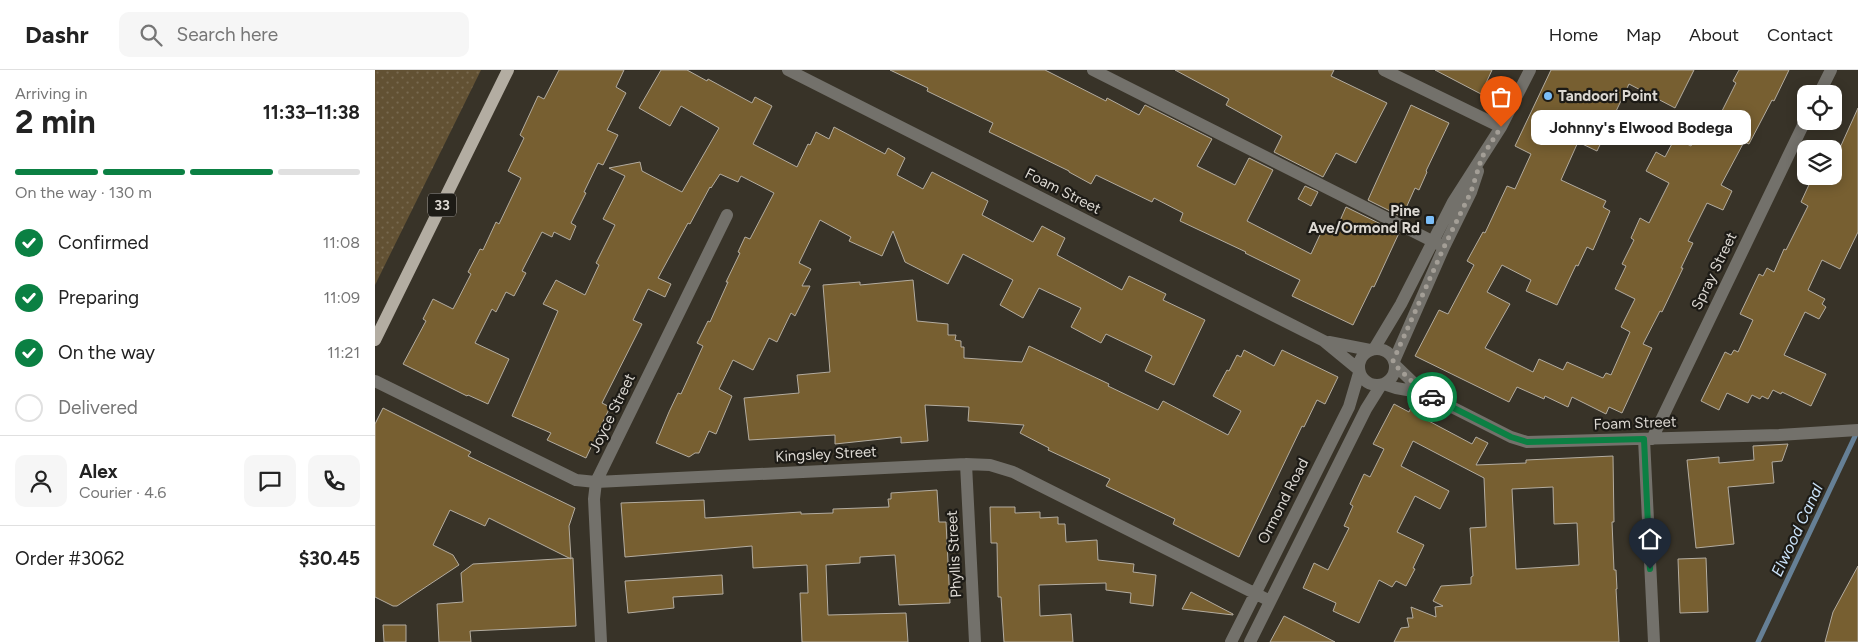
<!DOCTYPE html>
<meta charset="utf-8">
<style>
:root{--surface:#fff;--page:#f6f6f6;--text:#222;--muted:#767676;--line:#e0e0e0;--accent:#0b8043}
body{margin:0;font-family:Figtree,sans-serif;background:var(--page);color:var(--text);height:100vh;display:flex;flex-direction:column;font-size:19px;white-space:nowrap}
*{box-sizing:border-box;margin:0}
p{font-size:16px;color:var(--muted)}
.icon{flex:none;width:28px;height:28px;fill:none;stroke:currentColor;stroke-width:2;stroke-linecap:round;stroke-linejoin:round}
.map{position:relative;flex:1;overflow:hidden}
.drawer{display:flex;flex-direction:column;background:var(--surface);width:375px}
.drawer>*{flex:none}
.buttons{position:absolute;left:1422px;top:15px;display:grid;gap:10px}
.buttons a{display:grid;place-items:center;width:45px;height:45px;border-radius:10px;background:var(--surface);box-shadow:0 2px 12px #0003;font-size:25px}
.pin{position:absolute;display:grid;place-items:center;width:42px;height:42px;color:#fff;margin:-51px -21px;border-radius:50% 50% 50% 0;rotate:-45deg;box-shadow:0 0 5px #0007}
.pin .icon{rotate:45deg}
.courier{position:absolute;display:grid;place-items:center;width:50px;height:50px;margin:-25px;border:4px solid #0b8043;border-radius:50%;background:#fff;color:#222;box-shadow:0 1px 6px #0007}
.bubble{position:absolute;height:35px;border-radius:10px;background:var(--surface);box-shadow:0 2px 12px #0003;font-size:16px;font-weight:700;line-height:35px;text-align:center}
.head em{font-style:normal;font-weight:700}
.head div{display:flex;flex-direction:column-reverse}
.head{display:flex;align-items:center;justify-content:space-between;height:85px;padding:0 15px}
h1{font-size:32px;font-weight:700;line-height:38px}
.bar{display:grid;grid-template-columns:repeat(4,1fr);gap:8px 5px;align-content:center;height:60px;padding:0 15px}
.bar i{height:6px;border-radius:4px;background:var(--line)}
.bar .current{background:var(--accent)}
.bar p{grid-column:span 4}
.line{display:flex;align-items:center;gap:12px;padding:0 15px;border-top:1px solid var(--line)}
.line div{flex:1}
.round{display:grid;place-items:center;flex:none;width:52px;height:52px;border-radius:10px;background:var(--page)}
ol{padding:0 15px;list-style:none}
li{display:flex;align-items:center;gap:15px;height:55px}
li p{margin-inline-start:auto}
li .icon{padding:5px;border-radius:50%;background:var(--accent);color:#fff;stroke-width:4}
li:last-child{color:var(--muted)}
li i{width:28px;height:28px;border:2px solid var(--line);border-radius:50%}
header{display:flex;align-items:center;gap:30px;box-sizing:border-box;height:70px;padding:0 25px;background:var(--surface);border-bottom:1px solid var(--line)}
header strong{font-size:24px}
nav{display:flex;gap:28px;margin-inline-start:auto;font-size:18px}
.search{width:350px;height:45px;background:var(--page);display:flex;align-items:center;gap:12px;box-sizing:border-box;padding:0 18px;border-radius:10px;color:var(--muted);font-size:19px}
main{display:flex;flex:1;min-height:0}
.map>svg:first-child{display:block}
</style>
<header>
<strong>Dashr</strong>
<div class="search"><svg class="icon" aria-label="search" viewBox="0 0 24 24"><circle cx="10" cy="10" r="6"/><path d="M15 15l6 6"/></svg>Search here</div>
<nav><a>Home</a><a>Map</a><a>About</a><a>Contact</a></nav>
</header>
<main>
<section class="drawer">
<div class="head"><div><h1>2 min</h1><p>Arriving in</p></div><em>11:33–11:38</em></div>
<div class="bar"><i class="current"></i><i class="current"></i><i class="current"></i><i></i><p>On the way · 130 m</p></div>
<ol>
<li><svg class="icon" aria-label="check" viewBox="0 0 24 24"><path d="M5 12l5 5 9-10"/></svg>Confirmed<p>11:08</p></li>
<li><svg class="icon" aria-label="check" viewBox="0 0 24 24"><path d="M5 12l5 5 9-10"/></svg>Preparing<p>11:09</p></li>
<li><svg class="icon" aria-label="check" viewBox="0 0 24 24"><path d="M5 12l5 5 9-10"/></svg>On the way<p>11:21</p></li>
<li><i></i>Delivered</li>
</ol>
<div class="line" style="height:90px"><a class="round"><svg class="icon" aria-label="person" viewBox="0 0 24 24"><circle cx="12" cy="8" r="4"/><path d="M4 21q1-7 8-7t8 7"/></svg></a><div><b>Alex</b><p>Courier · 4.6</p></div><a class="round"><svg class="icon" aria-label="chat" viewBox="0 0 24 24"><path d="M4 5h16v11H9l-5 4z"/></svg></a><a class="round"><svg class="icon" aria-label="phone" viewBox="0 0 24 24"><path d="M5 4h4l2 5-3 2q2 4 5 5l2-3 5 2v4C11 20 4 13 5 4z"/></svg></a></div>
<div class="line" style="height:65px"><div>Order #3062</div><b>$30.45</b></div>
</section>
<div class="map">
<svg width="1483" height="572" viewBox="0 0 1483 572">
<defs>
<pattern id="park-dots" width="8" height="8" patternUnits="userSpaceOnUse" patternTransform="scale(1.25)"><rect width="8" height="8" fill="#625133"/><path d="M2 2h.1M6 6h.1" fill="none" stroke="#786950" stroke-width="1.8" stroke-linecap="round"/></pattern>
</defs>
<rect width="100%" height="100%" fill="#383328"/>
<path fill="url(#park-dots)" d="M0 0H106L0 215Z"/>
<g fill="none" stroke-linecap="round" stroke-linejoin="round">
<path stroke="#668096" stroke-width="5" d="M1383 572 1482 362"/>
</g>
<path fill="#775f31" stroke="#b3aca0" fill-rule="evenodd" d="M184 0H249L241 17 251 23 232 60 243 65 228 95 223 93 209 122 211 123 196 153 201 156 195 170 179 162 177 167 167 162 147 201 151 203 139 226 131 222 121 242 117 239 100 273 134 289 113 334 93 325 92 326 28 294 51 251 48 249 58 229 78 239 96 204 93 202 105 179 108 180 121 152 124 154 146 108 133 101 149 68 145 65 163 26 169 29Z
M286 0H312L332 11 333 9 377 33 380 27 397 36 378 74 422 97 433 74 435 75 441 62 454 69 459 57 510 84 513 78 530 88 522 105 548 119 557 102 613 131 607 145 658 172 667 156 690 168 682 185 747 220 754 206 791 224 788 230 830 250 799 315 770 301 777 286 731 264 726 273 696 257 706 238 664 218 648 248 625 235 638 210 588 184 573 214 530 192 518 161 507 186 474 171 476 167 445 150 424 193 436 199 427 216H435L420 246 416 243 402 272 394 268 378 300 358 290 344 319 357 326 341 364 334 361 324 383H320L314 387 281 373 294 342 303 323 306 324 328 276 322 273 333 251 335 252 353 212H351L365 183 363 182 370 167 375 169 399 123 366 106 363 112 345 104 336 118 335 117 315 154 313 153 283 208 296 214 290 227 273 219 258 250 267 254 227 333 235 337 211 388 172 370 176 363 137 346 183 241 168 234 181 210 210 225 224 195 221 193 240 155 228 149 250 106 234 98 265 92 267 101 307 122 344 58 306 36 295 56 264 38Z
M515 0H670L731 31 732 28 764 45 770 35 837 69 822 96 860 115 874 88 898 100 872 151 936 184 949 156 960 162 971 137 1024 163 999 217 997 216 978 255 917 226 925 210 870 183 871 182 805 151 808 143 779 128 777 132 721 105 716 114 694 102V101L614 62 618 53 552 21 553 18Z
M800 0H959L956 6 1012 33 981 93 961 83 948 107 899 82 907 66 851 35 854 29Z
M1060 0H1117L1106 24Z
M1176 0H1319L1300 38 1254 14 1222 81 1203 72 1186 110 1231 131 1228 137 1235 141 1218 180 1212 177 1203 196 1201 195 1182 235 1151 221 1156 210 1127 195 1112 222 1135 234 1110 278 1158 302 1164 289 1188 300 1192 292 1228 308 1231 303 1236 305 1255 262 1246 257 1260 229 1240 219 1251 196 1247 194 1259 170 1256 168 1265 148 1274 153 1294 113 1271 101 1281 82 1290 87 1300 68 1316 76 1324 61 1334 67 1361 13 1358 11 1364 0H1414L1399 31 1397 30 1374 74 1369 72 1346 115 1357 121 1348 140 1332 133 1313 171 1318 173 1306 198H1308L1287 242 1285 241 1268 274 1277 278 1247 343 1234 337 1231 344 1197 327 1193 337 1170 326 1169 329 1142 317 1134 332 1040 286 1064 240 1073 244 1099 195 1092 191 1108 162 1110 163 1132 116 1140 119 1156 84 1140 76Z
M1036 35 1074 53 1051 101 1052 102 1044 120 1040 118 1027 147 993 130Z
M1483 38V162L1465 199 1447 190 1433 220 1450 229 1447 234 1451 237 1444 249 1430 242 1409 285 1451 304 1436 336 1407 322 1406 324 1398 320 1393 329 1387 326 1385 329 1377 325 1373 333 1352 323 1344 340 1326 331 1350 282 1356 285 1359 280 1363 282 1378 250 1365 244 1384 204 1388 206 1392 198 1399 202 1409 179 1411 180 1433 136 1426 132 1438 106H1459V91Z
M930 116 943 122 936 136 923 129Z
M538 210 542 251 573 254V265H581L580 270 586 271V277H589V288L647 292 654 276 734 314 733 316 783 340 788 331 853 365 866 341 838 326 852 300 854 301 862 285 866 287 869 280 899 296 907 280 963 307 950 334 942 330 929 357 927 356 864 487 798 454 800 449 731 416 735 409 673 380 674 378 645 363 649 355 593 351 594 337 550 335 553 371 526 373V367L460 374V365L374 370 369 328 424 323 422 305 455 302 448 215 485 212V215Z
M1038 333 1054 341 1050 349 1097 374 1101 367 1113 373 1101 395 1151 393V390L1238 386 1239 452H1237L1239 500H1241L1242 519H1241L1244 572H1019L1026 558 1034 557 1032 548H1038L1036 537 1061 547 1060 537 1068 536 1058 531 1066 516 1096 514V507L1098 506 1095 458 1111 457 1109 408 1038 371 1026 396 1074 421 1065 439 1040 426 1022 462 1049 475 1038 498 1040 499 1031 516 1021 511 1017 517 1004 510 984 553 958 541 961 533 928 518 939 493 953 500 974 458 969 456 978 436 975 434 989 404 995 407 1009 379 998 374 1019 334 1034 342ZM1178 417 1179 454 1202 453 1204 495 1141 499 1137 419Z
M8 338 96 382 93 386 200 438 194 456 196 489 114 448 110 456 75 440 58 475 78 485 84 495 22 536H18L0 527V354Z
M1413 374 1407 391 1397 392 1399 413 1353 417 1359 474 1321 478 1312 390 1344 387V393L1379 390 1378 376Z
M562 420 564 452H571L575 533 524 535 520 485 485 487V493L451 495 453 545 531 543 533 572H427L425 523H433L432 495 378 498 377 476 250 487 246 433 329 430 330 448 426 442V444L458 443V439L514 437 513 429H516V423Z
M615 437H640V443L665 442V448L683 447V454H690L691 472 722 470 723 490 759 494 758 502 781 505 778 536 755 533 756 523 731 520V513L664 515 665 546 696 544 698 572H629L626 527H623L622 473H616Z
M198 488 201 556 95 561 96 572H64L62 534 88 532 86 503 98 494Z
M1331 488 1333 542 1305 543 1303 489Z
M1483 496V572H1450L1458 542Z
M347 505 348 524 298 527 299 538 253 543 250 511Z
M816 522 858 544V545L807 539Z
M909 546 935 559 960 572H895Z
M8 555H31V572H9Z"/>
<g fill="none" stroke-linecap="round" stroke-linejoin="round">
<path stroke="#73716b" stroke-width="12" d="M413 0 949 271 983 299
M718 0 1069 177
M1009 0 1126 57
M1444 24 1456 0
M954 272 995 280
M984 297a18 18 0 1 1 36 0a18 18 0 1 1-36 0Z
M999 279 1026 234 1078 132 1126 57 1155 0
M1019 291 1069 177 1096 122 1103 101
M1020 295 1049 323 1136 367 1152 372 1404 365 1483 360
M0 311 201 410 221 412 591 394 615 395 638 402 895 531
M1009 314 1021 318 1049 323
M1269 369 1279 572
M1277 369 1431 49
M591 394 600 572
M226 572 219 429 221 412 352 145
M856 572 974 337 984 303
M875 572 991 339 1006 315"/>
<path stroke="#b3ada2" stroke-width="12" d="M0 270 133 0"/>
</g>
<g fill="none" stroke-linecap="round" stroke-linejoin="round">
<path stroke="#a39e96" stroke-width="5" stroke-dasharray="0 9" d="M1057 327 1049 323 1020 295 1018 291 1069 177 1096 122 1107 87 1126 57"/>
<path stroke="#0b8043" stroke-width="6" d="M1057 327 1136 367 1152 372 1269 369 1275 499"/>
</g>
<g fill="#7bbef8" stroke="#1d1b16" stroke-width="2">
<circle cx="1173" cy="26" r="5"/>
<rect x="1050" y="145" width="10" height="10" rx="2.5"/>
</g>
<g text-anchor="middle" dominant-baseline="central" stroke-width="4.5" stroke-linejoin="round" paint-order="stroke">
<rect fill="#1d1b16" stroke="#a39f9a" stroke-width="1" x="53" y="123.5" width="28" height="23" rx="4"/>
<g font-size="14" font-weight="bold" fill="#dcd8d2">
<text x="67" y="135">33</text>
</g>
<g font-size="15" font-weight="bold" fill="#dcd8d2" stroke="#1d1b16" text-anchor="start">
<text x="1183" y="26">Tandoori Point</text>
<text x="1045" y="141" text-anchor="end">Pine<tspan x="1045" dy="17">Ave/Ormond Rd</tspan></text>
</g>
<g font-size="15" fill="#dcd8d2" stroke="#1d1b16">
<text transform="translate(688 121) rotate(27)">Foam Street</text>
<text transform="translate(1339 201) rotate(-64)">Spray Street</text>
<text transform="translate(237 343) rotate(-64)">Joyce Street</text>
<text transform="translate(1260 353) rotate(-2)">Foam Street</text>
<text transform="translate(451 384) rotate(-3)">Kingsley Street</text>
<text transform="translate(908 431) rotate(-63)">Ormond Road</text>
<text transform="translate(579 484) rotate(-93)">Phyllis Street</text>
</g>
<g font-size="16" font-style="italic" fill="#cbe3fa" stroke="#1d1b16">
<text transform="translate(1422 460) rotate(-65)">Elwood Canal</text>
</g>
</g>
</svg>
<div class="buttons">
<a><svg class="icon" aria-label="locate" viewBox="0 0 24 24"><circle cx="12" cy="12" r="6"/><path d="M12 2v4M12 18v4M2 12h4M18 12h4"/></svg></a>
<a><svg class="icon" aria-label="layers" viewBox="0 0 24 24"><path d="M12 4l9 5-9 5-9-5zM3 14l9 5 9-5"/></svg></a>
</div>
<div class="pin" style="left:1126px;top:57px;background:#ea580c"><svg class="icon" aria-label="bag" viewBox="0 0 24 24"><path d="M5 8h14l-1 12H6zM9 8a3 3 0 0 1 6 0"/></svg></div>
<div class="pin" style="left:1275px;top:499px;background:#1f2937"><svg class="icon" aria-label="home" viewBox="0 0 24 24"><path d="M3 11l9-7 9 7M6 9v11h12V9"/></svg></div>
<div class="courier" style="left:1057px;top:327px"><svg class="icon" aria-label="car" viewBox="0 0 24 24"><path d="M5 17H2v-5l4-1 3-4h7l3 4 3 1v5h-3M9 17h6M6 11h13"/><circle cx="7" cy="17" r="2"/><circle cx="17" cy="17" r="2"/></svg></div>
<div class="bubble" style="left:1156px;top:40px;width:220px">Johnny's Elwood Bodega</div>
</div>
</main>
